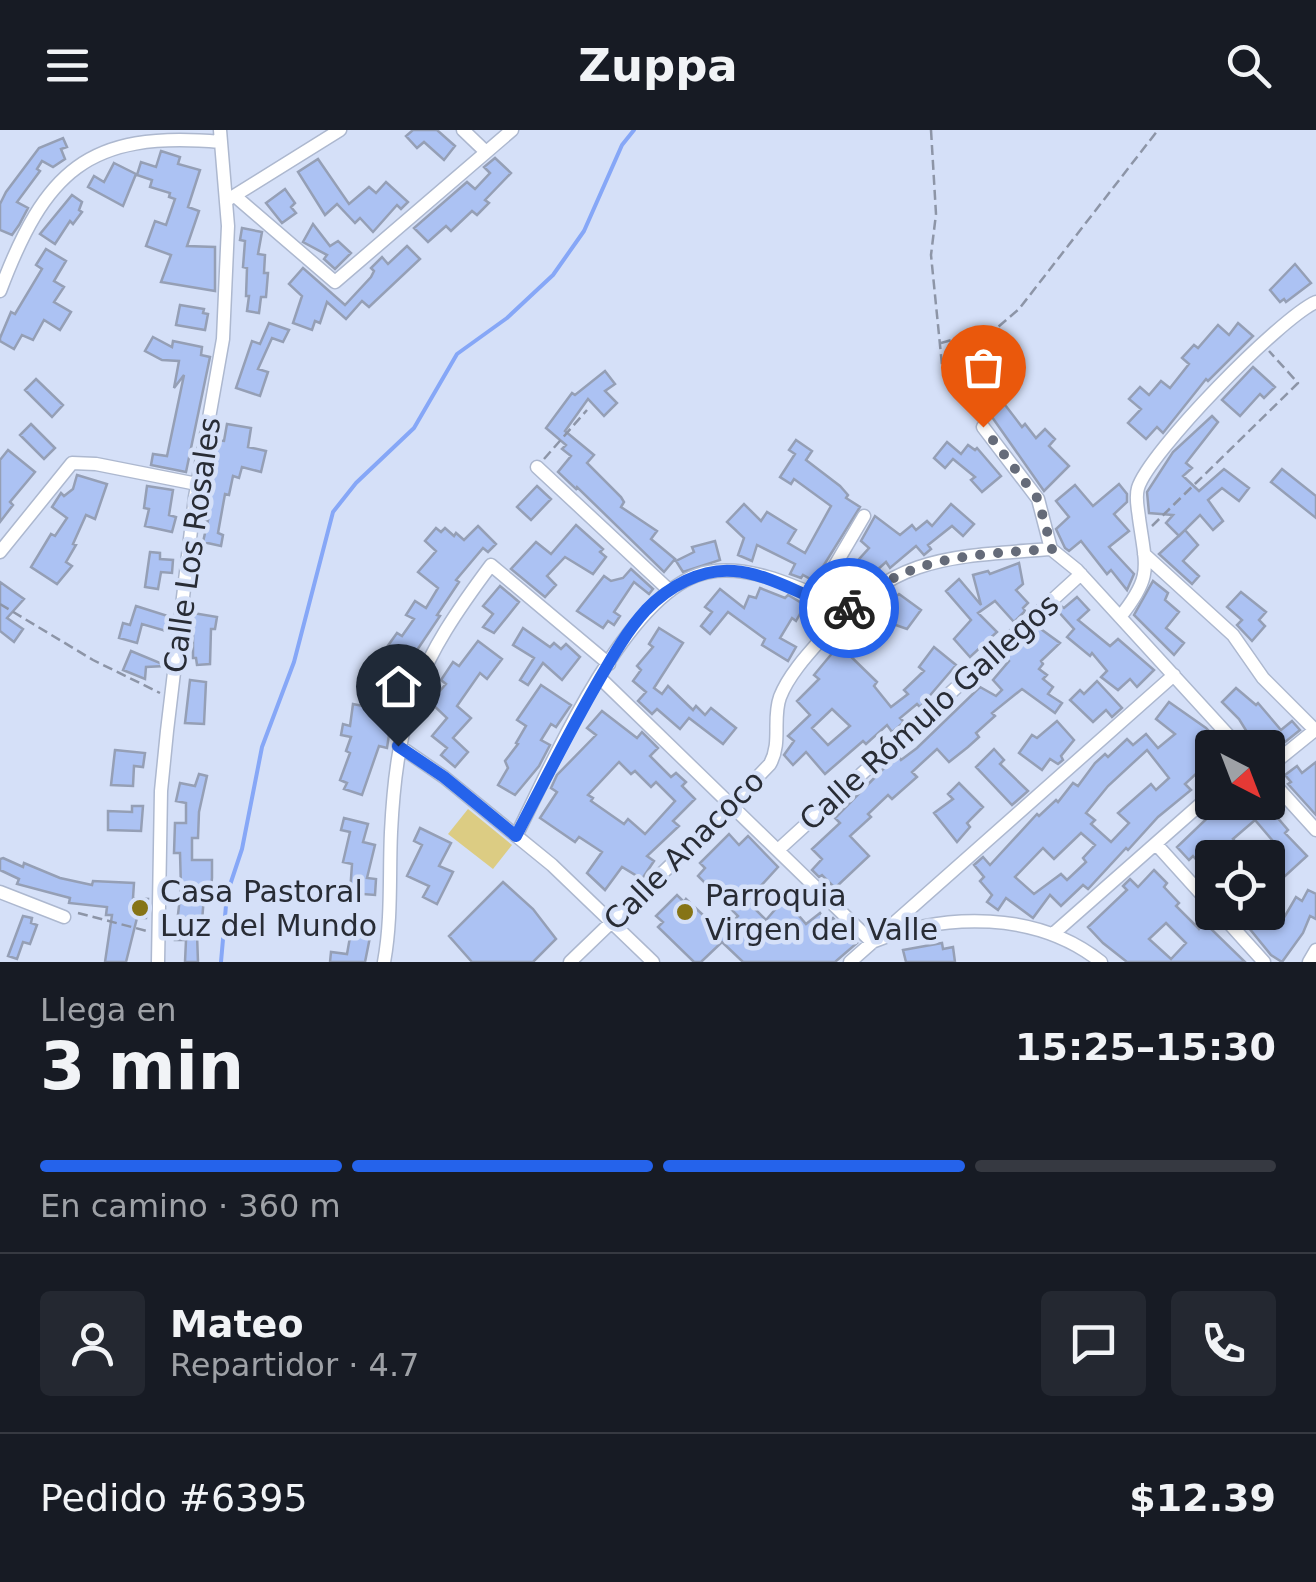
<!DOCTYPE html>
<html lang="es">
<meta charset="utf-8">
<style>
:root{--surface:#171b24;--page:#242831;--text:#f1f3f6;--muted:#9ea1a6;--line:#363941;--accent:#2563eb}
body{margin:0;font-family:"DejaVu Sans",sans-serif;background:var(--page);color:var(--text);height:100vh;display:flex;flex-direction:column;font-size:38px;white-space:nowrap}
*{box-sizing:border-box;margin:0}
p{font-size:32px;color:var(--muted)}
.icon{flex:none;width:55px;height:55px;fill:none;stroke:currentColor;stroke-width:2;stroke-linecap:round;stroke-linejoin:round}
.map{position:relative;height:832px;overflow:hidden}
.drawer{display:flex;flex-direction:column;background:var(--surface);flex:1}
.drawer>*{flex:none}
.needle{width:65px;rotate:138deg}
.controls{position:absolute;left:1195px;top:600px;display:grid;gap:20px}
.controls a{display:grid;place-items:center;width:90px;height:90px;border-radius:10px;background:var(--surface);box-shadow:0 2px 8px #0004;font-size:50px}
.pin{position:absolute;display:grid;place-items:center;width:85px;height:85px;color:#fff;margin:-102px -42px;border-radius:50% 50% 50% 0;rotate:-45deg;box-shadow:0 0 10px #0007}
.pin .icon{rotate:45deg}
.courier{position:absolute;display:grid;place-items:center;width:100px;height:100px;margin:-50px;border:8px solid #2563eb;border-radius:50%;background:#fff;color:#222;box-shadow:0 2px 12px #0007}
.overview em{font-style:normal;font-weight:700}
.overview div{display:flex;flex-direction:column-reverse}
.overview{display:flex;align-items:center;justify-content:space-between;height:170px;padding:0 40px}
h1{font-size:65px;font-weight:700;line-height:75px}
.bar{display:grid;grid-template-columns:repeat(4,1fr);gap:15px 10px;align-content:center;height:120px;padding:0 40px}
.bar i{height:12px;border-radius:8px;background:var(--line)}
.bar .current{background:var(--accent)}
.bar p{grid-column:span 4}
.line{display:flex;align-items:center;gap:25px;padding:0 40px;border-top:2px solid var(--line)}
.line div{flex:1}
.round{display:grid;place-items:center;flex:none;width:105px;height:105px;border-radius:10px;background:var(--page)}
header{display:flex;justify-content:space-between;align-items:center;height:130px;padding:0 40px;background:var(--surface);font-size:45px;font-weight:700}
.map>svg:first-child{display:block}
</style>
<header><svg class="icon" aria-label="menu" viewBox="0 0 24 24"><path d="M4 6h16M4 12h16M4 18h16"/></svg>Zuppa<svg class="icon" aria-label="search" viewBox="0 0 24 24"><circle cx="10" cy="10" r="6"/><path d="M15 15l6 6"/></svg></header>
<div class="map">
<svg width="1316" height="832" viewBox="0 0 1316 832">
<rect width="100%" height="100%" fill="#d5e0f8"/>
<path fill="#dccc83" d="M468 679 512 715 493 739 448 704Z"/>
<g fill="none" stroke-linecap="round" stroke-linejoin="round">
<path stroke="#86a7f7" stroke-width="4" d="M221 832 227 764 242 719 262 617 294 532 333 382 356 353 414 298 457 224 507 188 553 145 584 101 622 15 634 0"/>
</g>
<path fill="#acc2f3" stroke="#959fb5" stroke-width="2.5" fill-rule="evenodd" d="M413 0H437L455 16 444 30 424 12 417 18 406 6Z
M63 8 67 17 61 19 65 29 53 37 42 31 37 39 40 41 17 72 28 78 19 95 12 105 0 100V74L6 62 39 18Z
M161 21 180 27 178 34 200 40 188 77 199 81 187 116 215 117V161L161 152 171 125 146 116 155 91 166 95 175 69 169 67 170 63 150 57 152 50 137 45 141 32 156 37Z
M495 28 511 43 485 70 489 73 477 85 472 81 451 101 446 96 428 112 414 98 467 52 475 59 490 43 484 37Z
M318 29 349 74 369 57 376 63 386 52 408 72 401 79 397 75 373 102 360 88 355 93 337 74 325 85 298 42Z
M114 33 136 44 123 76 88 57 94 46 104 52Z
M285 59 295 73 291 77 296 83 282 93 266 73Z
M72 65 82 72 79 80 82 82 73 94 70 91 55 114 40 104Z
M313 94 330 116 338 111 351 123 335 139 324 129 327 125 303 112Z
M242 98 262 102 258 124 265 125 264 143H268L266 167H261L259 183 247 181 249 166H246L247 138 243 137 245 111 240 110Z
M407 116 420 129 369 177 362 171 346 189 327 172 320 193 315 191 312 200 293 193 302 166 289 154 303 138 345 175 371 147 374 141 371 138 382 127 388 134Z
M46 119 66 131 54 151 64 157 54 172 71 182 60 200 44 190 33 210 22 205 14 219 0 211V208L11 182 15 184 42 139 36 135Z
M1295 134 1311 153 1286 172 1284 169 1280 172 1270 160Z
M180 175 204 179 203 183 208 184 205 200 176 195Z
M269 193 289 200 283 212 272 208 258 239 268 242 260 266 236 258 252 211 260 214Z
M1238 193 1253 206 1208 251 1206 249 1163 303 1157 297 1146 309 1128 293 1141 279 1129 269 1140 257 1149 265 1161 251 1170 258 1189 234 1182 228 1194 215 1198 218 1218 195 1229 205Z
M153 207 172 217 173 211 202 217 201 225 210 227 186 342 151 335 153 324 167 326 184 245 174 258 179 231 162 230 145 221Z
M1253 237 1275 257 1264 268 1260 264 1240 286 1222 270Z
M605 241 615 254 605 261 617 273 604 286 588 269 565 301 594 325 587 333 621 367 624 372 621 377 657 401 651 409 675 429 664 442 577 357 576 359 558 342 571 326 562 319 566 315 546 298 572 263 575 265Z
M36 249 63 275 52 287 25 260Z
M1000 252 1010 264 1002 271 1022 297 1025 294 1036 308 1045 299 1055 309 1049 316 1069 336 1044 361 980 270Z
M1212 286 1218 292 1186 333 1192 338 1183 346 1199 361 1224 339 1249 358 1239 371 1222 358 1208 370 1223 391 1213 400 1200 385 1179 406 1166 393 1173 385 1149 383 1147 362 1173 322Z
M31 294 55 318 44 329 20 305Z
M227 294 251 298 248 317 266 321 261 342 242 337 239 348 233 346 229 365 225 364 218 403 223 405 221 416 203 412 208 390 202 389 215 310 224 311Z
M796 310 812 321 806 330 840 356 848 365 846 368 860 377 814 451 803 445 801 448 790 444 795 434 757 415 752 431 738 425 744 408 727 392 744 374 761 391 767 382 796 400 788 413 805 423 831 376 794 349 791 354 780 347 795 324 789 320Z
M947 312 961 324 968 315 975 320 977 318 1001 346 982 362 971 350 975 347 953 329 945 338 934 328Z
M8 320 35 342 10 372 13 375 0 392V330Z
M1282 339 1316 366V388L1271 352Z
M77 345 107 354 95 389 86 385 73 414 76 415 66 432 72 436 57 454 31 437 51 404 55 406 67 388 52 377 61 363 64 366 73 359Z
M1119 354 1127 364V372L1114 384 1129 401 1109 417 1134 444 1127 460 1111 440 1107 444 1081 411 1069 421 1065 418 1056 399 1069 387 1056 371 1075 355 1093 376Z
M147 356 173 360 169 385 176 387 172 402 145 396 149 379 144 378Z
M537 356 551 369 531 390 517 377Z
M951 374 974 394 963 406 952 396 928 415 931 419 924 425 916 416 890 438 886 432 846 468 834 457 869 418 861 411 875 386 900 405 912 395 916 400 927 391 932 396Z
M576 395 603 419 600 422 606 427 593 444 565 427 547 446 556 455 545 467 511 439 536 412 551 424Z
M478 396 496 414 488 422 483 418 456 450 459 452 437 485 440 486 409 532 387 517 397 503 402 506 414 489 406 485 415 471 426 478 438 458 418 442 436 421 425 411 436 398 441 402 445 398 454 406 456 403 464 410Z
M1185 400 1198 415 1183 431 1199 446 1192 454 1159 424Z
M715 411 720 430 683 442 676 431 694 422 692 417Z
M150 422 160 423V429L173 430 172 443 161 442 158 459 145 457Z
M1019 433 1023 454 1016 460 1028 473 1023 478 1025 481 1014 492 995 471 978 483 997 502 970 527 954 509 971 490 946 461 959 449 981 475 973 445 988 441 990 444Z
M631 439 653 459 649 464 634 452 614 482 620 486 614 495 608 491 603 498 577 481 604 446 611 451 623 448Z
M1153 451 1168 463 1165 470 1179 482 1166 498 1184 513 1174 525 1134 485Z
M0 452 24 469 7 488 23 499 14 512 0 501Z
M500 456 519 472 494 503 483 497 493 484 483 476Z
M760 458 785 468 788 465 805 475 796 491 792 488 780 508 796 517 788 531 762 515 765 509 728 482 710 504 701 496 712 482 705 477 720 459 744 478 749 466 756 468Z
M1241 462 1266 482 1259 490 1265 496 1252 511 1237 495 1242 490 1227 477Z
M899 464 921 480 907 499 893 494 882 507 865 494 881 472 885 475Z
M1077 467 1089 480 1078 490 1110 516 1118 509 1154 540 1137 557 1130 549 1118 560 1101 547 1107 541 1092 523 1090 526 1067 507 1074 499 1057 480 1061 476 1064 478Z
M136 476 171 487 166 501 142 494 137 513 119 508 123 493 130 495Z
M193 483 217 487 215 499H211L210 534 197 535 196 528H193Z
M1038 497 1060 513 1041 531 1043 534 1039 539 1047 545 1043 549 1053 557 1048 564 1062 573 1055 583 1022 559 992 583 995 586 976 603 979 607 968 617 949 632 937 619 912 642 917 647 892 669 888 665 868 684 871 687 850 706 869 726 835 758 822 745 819 747 812 740 822 729 812 719 840 693 835 688 886 636 898 625 901 630 917 618 980 557 996 566 1002 560 993 550 1009 531 1005 527Z
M523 498 550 517 554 513 561 519 566 514 580 527 562 550 543 533 528 555 520 550 534 528 513 515Z
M659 498 683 513 654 558 662 564 668 556 693 580 696 576 705 585 711 578 736 598 723 614 689 588 680 599 657 579 652 584 638 571 646 562 633 551 641 540 637 536 653 517 649 514Z
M478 511 502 529 487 549 480 543 457 576 471 588 453 608 468 622 455 637 441 625 447 618 432 606 447 588 430 572 446 554 441 550 453 532 459 536Z
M839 515 877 552 874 556 891 577 908 564 904 560 924 541 919 537 934 517 956 535 920 577 917 574 900 588 904 592 897 598 892 602 887 595 866 614 863 611 825 644 806 622 793 635 784 625 794 611 788 606 810 585 797 571 819 549 814 545ZM832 579 850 596 828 615 812 598Z
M131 521 165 535V536L146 537 145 549 123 540Z
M368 534 395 550 389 569 358 552Z
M190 550 206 552 204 594 185 593Z
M1097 551 1122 578 1112 587 1106 580 1093 592 1070 570 1080 560 1084 564Z
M541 555 571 575 556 597 551 594 541 610 550 615 539 636 515 665 498 655 508 638 505 631 518 614 516 613 526 596 517 590Z
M1236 558 1256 575 1258 573 1281 600 1292 591 1300 600 1270 624 1261 613 1254 618 1244 604 1247 602 1239 589 1222 572Z
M364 571 393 578 387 618 379 616 362 665 344 659 347 653 340 650 350 623 346 621 351 607 341 605 343 594 350 596 353 574 363 576Z
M1169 572 1206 598 1225 618H1212V629L1185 654 1191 660 1158 687 1128 720 1126 718 1088 759 1083 755 1061 776 1050 765 1033 788 1006 768 998 780 987 772 992 765 980 751 984 747 974 735 983 727 990 735 1037 684 1039 686 1056 670 1058 672 1073 653 1078 656 1095 633 1105 624 1108 627 1127 609 1133 615 1146 604 1158 618 1175 604 1156 589ZM1147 620 1169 648 1156 660 1151 654 1118 683 1129 693 1111 712 1091 694 1095 690 1086 683 1108 656ZM1081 703 1095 715 1083 728 1086 732 1067 750 1061 744 1034 764 1015 747 1043 718 1054 729Z
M602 581 637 608 642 602 658 618 650 626 671 647 676 643 686 652 682 656 695 669 673 691 679 696 647 726 654 731 642 749 622 737 605 760 587 743 602 722 579 707 575 712 540 688 557 662 551 658 557 645 596 605 587 598ZM619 632 631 644 635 641 651 657 656 652 675 671 645 704 628 689 624 694 591 671 593 668 588 665Z
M1057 591 1074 610 1061 626 1063 630 1058 634 1050 629 1042 640 1019 623 1032 605 1037 608Z
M994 619 1004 630 1000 634 1028 661 1012 675 976 637Z
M115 620 145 623 143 637 134 636 133 656 111 655Z
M1316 632V685L1288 654 1291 652 1285 645 1297 636 1302 643Z
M199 644 207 646 199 682 198 708H192V730H212V748L210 767 204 766 201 804H197L198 832H185L186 810H175L181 759 180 723H174L175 693H186V673L176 671 180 653 195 656Z
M959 653 983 677 967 693 970 697 957 712 934 683 953 669 948 664Z
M1224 672H1264L1288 700 1285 703 1307 726 1284 747 1268 728H1252L1272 710 1255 690 1233 709 1249 728H1220L1216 722 1201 735 1193 726 1189 730 1177 717Z
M132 676H143L141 701 108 700V681L132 682Z
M344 688 368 694 363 712 375 715 367 748 376 749 375 765 350 763 352 734 343 732 350 702 341 700Z
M420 698 451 713 439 736 453 742 437 774 423 767 429 756 407 746 422 715 414 711Z
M729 704 739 715 748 706 778 737 747 771 766 790 786 767 797 776 794 780 806 794 820 783 828 793 833 788 857 813 835 832H743L722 812 701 832H694L658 797 663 792 656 786 677 765 684 772 686 769 722 803 738 786 698 746 705 738 700 733Z
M3 728 23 737 24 733 60 748 92 755 93 751 134 753 133 768 148 769 146 788H137L126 832H105L112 785H106L107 777 69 773 70 768 17 754 19 749 0 740V729Z
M1154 740 1167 753 1164 757 1179 773 1176 776 1199 799 1205 793 1245 832H1127L1103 813 1088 797 1127 760 1123 756 1130 749 1138 757ZM1166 793 1186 813 1171 829 1149 809Z
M503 752 533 779 556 809 533 832H472L449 806Z
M1308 760 1316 764V789L1310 786 1303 803 1282 832 1271 825 1236 782H1268L1272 772 1285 786 1296 767 1302 771Z
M23 786 32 788 31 793 37 795 30 814 23 812 17 829 8 826Z
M352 796 371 802 365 832H330L331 822 347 824Z
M942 813 943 819 953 817 955 832H906L903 820Z"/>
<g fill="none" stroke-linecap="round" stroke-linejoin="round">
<g stroke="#adb8cf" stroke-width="15">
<path id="minor" d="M463 0 486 22
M235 66 335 152 512 0
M229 69 340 0
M0 161C45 42 87 0 220 12
M983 297 1038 369 1051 419 1077 440 1240 618
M537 337 670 461
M0 422 72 333 96 334 197 354
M1144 424 1233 505 1263 548 1315 600 1268 638
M817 466 864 386
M1120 487C1153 446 1146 438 1139 388 1138 378 1135 368 1138 358 1149 322 1280 188 1316 172
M600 548 872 812C945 782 1037 781 1101 832
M399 616 444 647 552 735 653 832
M1268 647 1316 700
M516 706C551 637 627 456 709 442 756 434 806 462 848 479
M1156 714 1212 776
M778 720 1081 444
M0 762 64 787
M1219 782 1264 832
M1053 804 1212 664
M158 832 161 661 167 601 195 367 223 209 228 96 220 0
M384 832C392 789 389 745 391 702 397 581 419 531 491 435L609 534
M570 832 705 702 770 634C782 612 772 589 780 567 789 544 809 523 825 505 896 424 950 427 1051 419
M850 832 1174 545
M1309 832 1316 820"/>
</g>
<path stroke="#8d95a7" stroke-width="2.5" stroke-dasharray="10 5" stroke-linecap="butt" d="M931 0 936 84 931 125 942 235 976 287
M941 213 998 197 1019 179 1158 0
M544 329 587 280
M1152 396 1298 253 1269 221
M0 474 93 530 160 563
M78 783 147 801"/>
<use href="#minor" stroke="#fff" stroke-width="12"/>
</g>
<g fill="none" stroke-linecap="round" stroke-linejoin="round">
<path stroke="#656b79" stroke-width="10" stroke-dasharray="0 18" d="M849 478C911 424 974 425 1052 419L1038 369 983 297"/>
<path stroke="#2563eb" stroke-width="12" d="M398 616 444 647 516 706C542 656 567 606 595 557 610 531 625 503 646 480 668 457 701 438 734 441 775 444 812 474 849 478"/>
</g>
<g fill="#867416" stroke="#d5e0f8" stroke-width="4">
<circle cx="140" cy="778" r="10"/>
<circle cx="685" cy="782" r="10"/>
</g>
<g text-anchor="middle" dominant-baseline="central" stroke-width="9" stroke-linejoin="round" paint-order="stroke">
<g font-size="30" fill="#282c35" stroke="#d5e0f8">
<text transform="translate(192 415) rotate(-82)">Calle Los Rosales</text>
<text transform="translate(929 582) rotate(-42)">Calle Rómulo Gallegos</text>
<text transform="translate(684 720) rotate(-45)">Calle Anacoco</text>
</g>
<g font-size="30" fill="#282c35" stroke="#d5e0f8" text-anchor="start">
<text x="160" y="761">Casa Pastoral<tspan x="160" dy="34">Luz del Mundo</tspan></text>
<text x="705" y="765">Parroquia<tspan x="705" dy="34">Virgen del Valle</tspan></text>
</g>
</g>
</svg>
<div class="controls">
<a><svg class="needle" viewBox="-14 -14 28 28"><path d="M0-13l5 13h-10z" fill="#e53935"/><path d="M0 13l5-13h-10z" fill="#9ea1a6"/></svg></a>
<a><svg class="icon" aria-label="locate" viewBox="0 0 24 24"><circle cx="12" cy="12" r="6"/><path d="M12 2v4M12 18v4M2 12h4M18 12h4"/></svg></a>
</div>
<div class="pin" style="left:983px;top:297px;background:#ea580c"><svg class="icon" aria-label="bag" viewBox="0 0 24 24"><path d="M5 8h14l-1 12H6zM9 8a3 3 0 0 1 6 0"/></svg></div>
<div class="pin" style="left:398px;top:616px;background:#1f2937"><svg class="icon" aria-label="home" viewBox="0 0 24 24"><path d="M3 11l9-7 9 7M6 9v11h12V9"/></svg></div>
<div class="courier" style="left:849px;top:478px"><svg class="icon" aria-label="bike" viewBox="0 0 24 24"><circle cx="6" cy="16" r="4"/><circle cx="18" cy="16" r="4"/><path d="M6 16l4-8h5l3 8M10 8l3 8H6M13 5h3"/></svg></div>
</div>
<section class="drawer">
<div class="overview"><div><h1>3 min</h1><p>Llega en</p></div><em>15:25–15:30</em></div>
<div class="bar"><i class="current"></i><i class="current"></i><i class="current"></i><i></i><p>En camino · 360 m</p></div>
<div class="line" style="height:180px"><a class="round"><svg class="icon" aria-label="person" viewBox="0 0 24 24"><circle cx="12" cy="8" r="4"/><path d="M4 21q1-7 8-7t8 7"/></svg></a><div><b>Mateo</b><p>Repartidor · 4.7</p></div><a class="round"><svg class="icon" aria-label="chat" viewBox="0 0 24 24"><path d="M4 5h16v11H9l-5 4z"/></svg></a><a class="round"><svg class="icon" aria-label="phone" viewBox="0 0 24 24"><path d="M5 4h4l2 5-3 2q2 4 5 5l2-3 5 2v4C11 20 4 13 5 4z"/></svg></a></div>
<div class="line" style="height:130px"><div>Pedido #6395</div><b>$12.39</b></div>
</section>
